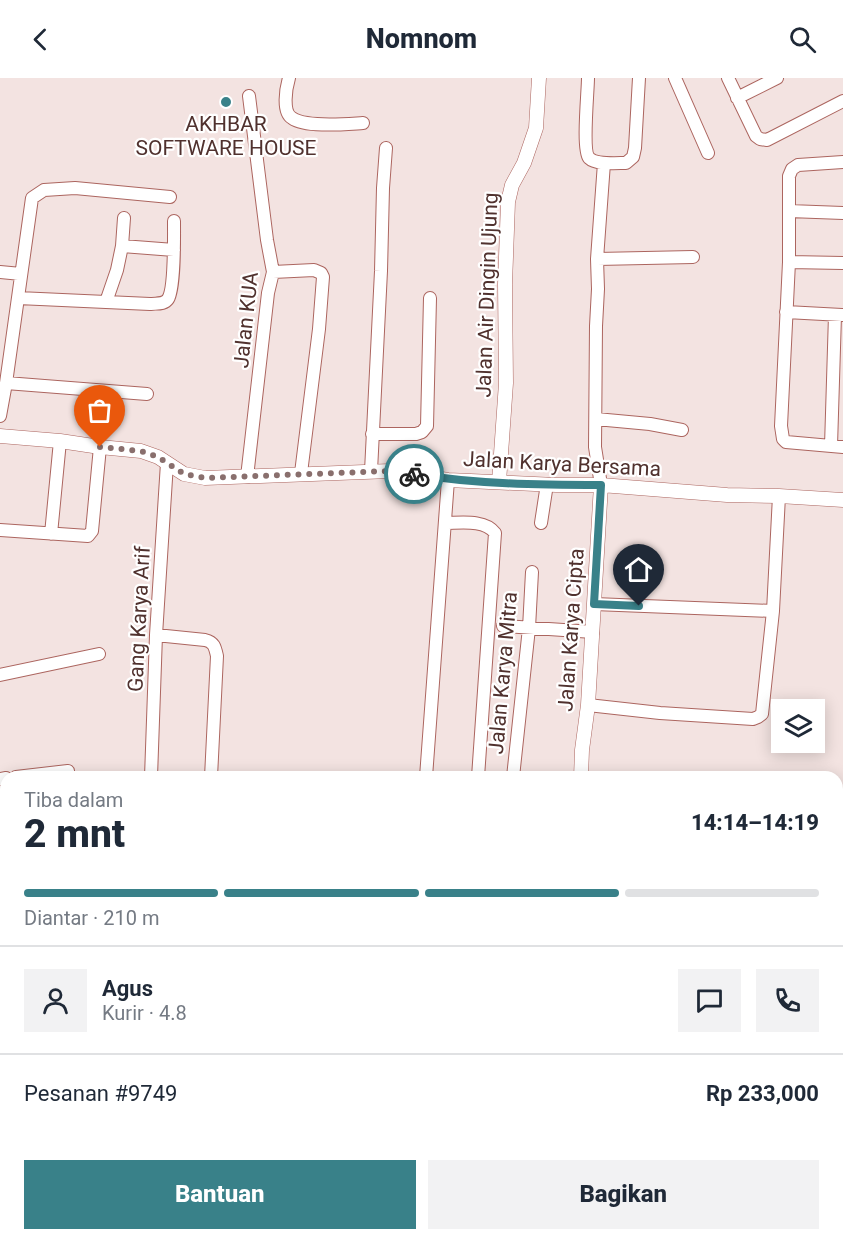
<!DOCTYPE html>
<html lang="id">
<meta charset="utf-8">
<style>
:root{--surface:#fff;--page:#f2f2f3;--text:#1f2937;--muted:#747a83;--line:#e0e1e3;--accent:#398189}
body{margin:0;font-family:Roboto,sans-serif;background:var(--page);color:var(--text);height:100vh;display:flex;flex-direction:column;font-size:22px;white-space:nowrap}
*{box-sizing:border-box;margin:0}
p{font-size:20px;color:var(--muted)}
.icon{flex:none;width:33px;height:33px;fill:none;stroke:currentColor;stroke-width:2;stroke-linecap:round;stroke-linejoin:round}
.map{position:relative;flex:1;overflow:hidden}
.side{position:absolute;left:0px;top:693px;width:843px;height:470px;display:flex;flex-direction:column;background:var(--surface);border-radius:18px 18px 0 0;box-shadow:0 3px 15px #0003}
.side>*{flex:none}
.fabs{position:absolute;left:771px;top:621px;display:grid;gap:12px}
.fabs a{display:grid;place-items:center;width:54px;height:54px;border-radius:0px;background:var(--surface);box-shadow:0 3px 15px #0003;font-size:30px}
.pin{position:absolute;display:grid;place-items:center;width:51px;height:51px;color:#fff;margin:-62px -26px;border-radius:50% 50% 50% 0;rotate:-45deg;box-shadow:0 0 6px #0007}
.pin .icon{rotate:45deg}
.courier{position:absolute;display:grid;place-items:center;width:60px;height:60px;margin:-30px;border:4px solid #398189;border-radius:50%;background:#fff;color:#222;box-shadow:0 2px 8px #0007}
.overview em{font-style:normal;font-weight:800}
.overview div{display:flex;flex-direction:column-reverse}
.overview{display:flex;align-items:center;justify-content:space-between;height:102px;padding:0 24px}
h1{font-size:39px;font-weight:800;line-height:45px}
.bar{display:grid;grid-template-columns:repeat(4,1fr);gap:9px 6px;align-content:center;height:72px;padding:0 24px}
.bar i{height:8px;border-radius:4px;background:var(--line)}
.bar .active{background:var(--accent)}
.bar p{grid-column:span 4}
.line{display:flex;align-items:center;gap:15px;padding:0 24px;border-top:2px solid var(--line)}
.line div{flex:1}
.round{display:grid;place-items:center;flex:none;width:63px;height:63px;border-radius:0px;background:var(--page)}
.action{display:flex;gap:12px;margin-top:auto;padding:12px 24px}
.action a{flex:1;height:69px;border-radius:0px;background:var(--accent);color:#fff;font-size:24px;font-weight:800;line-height:69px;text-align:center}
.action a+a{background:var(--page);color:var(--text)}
header{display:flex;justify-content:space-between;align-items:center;height:78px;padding:0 24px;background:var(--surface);font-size:27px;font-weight:800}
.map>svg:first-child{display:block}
</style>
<header><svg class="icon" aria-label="back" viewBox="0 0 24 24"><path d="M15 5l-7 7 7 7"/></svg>Nomnom<svg class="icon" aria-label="search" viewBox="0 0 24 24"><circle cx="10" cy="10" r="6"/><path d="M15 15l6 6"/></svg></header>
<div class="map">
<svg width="843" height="1162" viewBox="0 0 843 1162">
<rect width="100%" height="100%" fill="#f3e3e1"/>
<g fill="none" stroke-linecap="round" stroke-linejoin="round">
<g stroke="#ac655f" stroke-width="14">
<path id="minor" d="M289 0C286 10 282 34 292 40 306 50 346 46 363 45
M588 0C588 13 582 72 589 80 596 87 617 85 626 85L633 79 635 70 639 0
M675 0 708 75
M728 0 756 58 760 61 767 62 843 23
M737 20 777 0
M843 84 798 87 792 91 789 98V184L781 348 783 361 786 364 843 369
M789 133 843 135
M122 168 174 172
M597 181 693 179
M789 184 843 185
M0 194 21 196
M273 194 314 192 321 195 323 199 319 251 301 395
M18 220 150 226C156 225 164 227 168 221 175 210 174 158 174 143
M106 224 117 192 122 168 124 140
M786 234 842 237
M6 305 147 316
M0 338 6 305 32 120 44 112 75 110 170 119
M596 341 650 346 682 352
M372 356H416L422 354 427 348 430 220
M831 368 835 237
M371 393 381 193 383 110 386 70
M247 399 268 215 273 194 267 162 249 18
M601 407 595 369 596 248 598 211 597 181 604 85
M445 445C460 445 485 441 495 455L478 699
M541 445 547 406
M0 452 88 458 92 453 100 369
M51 456 60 363
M594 526 773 533
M503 548 593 554
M156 557 205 562C214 564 215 569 217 578L211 699
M0 597 99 576
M588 627 660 635 753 641 758 639 762 636 773 533 779 418
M16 699 68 693
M151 699 156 557 167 385
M426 699 448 402
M513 699 529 550 532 494
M0 701 6 700
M0 774 6 773
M837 973 843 971
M0 1148H6
M47 1156 48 1162
M101 1156 102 1162
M158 1156 159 1162
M268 1156V1162
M346 1156V1162
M707 1156V1162
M758 1156 759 1162"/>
</g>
<g stroke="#ac655f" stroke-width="15">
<path id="tertiary" d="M0 358 60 363 100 369 141 373 158 379 184 396 205 400 390 393 448 402 556 407H601L727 417 779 418 843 422
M499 404 506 305 505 206 508 124 512 107 524 85 536 50 539 0
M581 699 582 672 588 627 601 407
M0 1091 6 1090
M837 1096 843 1095
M216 1156 217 1162
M452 1156 453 1162
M658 1156 659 1162"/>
</g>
<use href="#minor" stroke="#fff" stroke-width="12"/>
<use href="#tertiary" stroke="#fff" stroke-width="14"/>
</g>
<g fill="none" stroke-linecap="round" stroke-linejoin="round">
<path stroke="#896f6d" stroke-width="6" stroke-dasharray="0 10.8" d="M100 369 141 373 158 379 184 396 205 400 390 393 414 396"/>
<path stroke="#398189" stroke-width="8" d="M414 396C475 406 538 407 601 407L594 526 639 528"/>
</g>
<circle fill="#398189" stroke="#fff" stroke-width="2" cx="226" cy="24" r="6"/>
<g text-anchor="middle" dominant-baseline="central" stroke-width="4.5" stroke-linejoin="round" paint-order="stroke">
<g font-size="21" fill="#50312e" stroke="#fff">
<text x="226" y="46">AKHBAR<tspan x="226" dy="24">SOFTWARE HOUSE</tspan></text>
</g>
<g font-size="21" fill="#50312e" stroke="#fff">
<text transform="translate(487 217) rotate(-88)">Jalan Air Dingin Ujung</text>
<text transform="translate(246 242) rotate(-84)">Jalan KUA</text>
<text transform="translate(562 386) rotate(3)">Jalan Karya Bersama</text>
<text transform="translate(139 541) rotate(-87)">Gang Karya Arif</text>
<text transform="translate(571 552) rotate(-86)">Jalan Karya Cipta</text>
<text transform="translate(503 595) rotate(-85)">Jalan Karya Mitra</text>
</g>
</g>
</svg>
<div class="fabs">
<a><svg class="icon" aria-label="layers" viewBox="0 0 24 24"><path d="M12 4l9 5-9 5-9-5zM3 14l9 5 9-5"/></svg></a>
</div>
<div class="pin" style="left:100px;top:369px;background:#ea580c"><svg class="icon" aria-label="bag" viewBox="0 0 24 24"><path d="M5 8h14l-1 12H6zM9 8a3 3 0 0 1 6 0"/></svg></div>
<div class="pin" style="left:639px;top:528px;background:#1f2937"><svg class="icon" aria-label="home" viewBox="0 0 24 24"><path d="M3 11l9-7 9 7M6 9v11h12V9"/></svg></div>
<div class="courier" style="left:414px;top:396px"><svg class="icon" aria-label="bike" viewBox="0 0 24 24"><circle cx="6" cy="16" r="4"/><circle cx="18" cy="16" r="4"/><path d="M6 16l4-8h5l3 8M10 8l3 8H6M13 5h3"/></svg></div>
<section class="side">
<div class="overview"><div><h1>2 mnt</h1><p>Tiba dalam</p></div><em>14:14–14:19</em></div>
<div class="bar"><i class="active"></i><i class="active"></i><i class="active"></i><i></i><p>Diantar · 210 m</p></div>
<div class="line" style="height:108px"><a class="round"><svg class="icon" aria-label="person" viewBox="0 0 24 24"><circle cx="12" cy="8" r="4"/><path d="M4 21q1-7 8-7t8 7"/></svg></a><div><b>Agus</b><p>Kurir · 4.8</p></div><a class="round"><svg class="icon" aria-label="chat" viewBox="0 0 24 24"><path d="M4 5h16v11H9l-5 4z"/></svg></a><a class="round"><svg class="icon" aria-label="phone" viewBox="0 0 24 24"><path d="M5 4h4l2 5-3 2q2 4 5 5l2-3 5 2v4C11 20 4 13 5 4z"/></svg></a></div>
<div class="line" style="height:78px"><div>Pesanan #9749</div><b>Rp 233,000</b></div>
<div class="action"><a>Bantuan</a><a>Bagikan</a></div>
</section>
</div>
